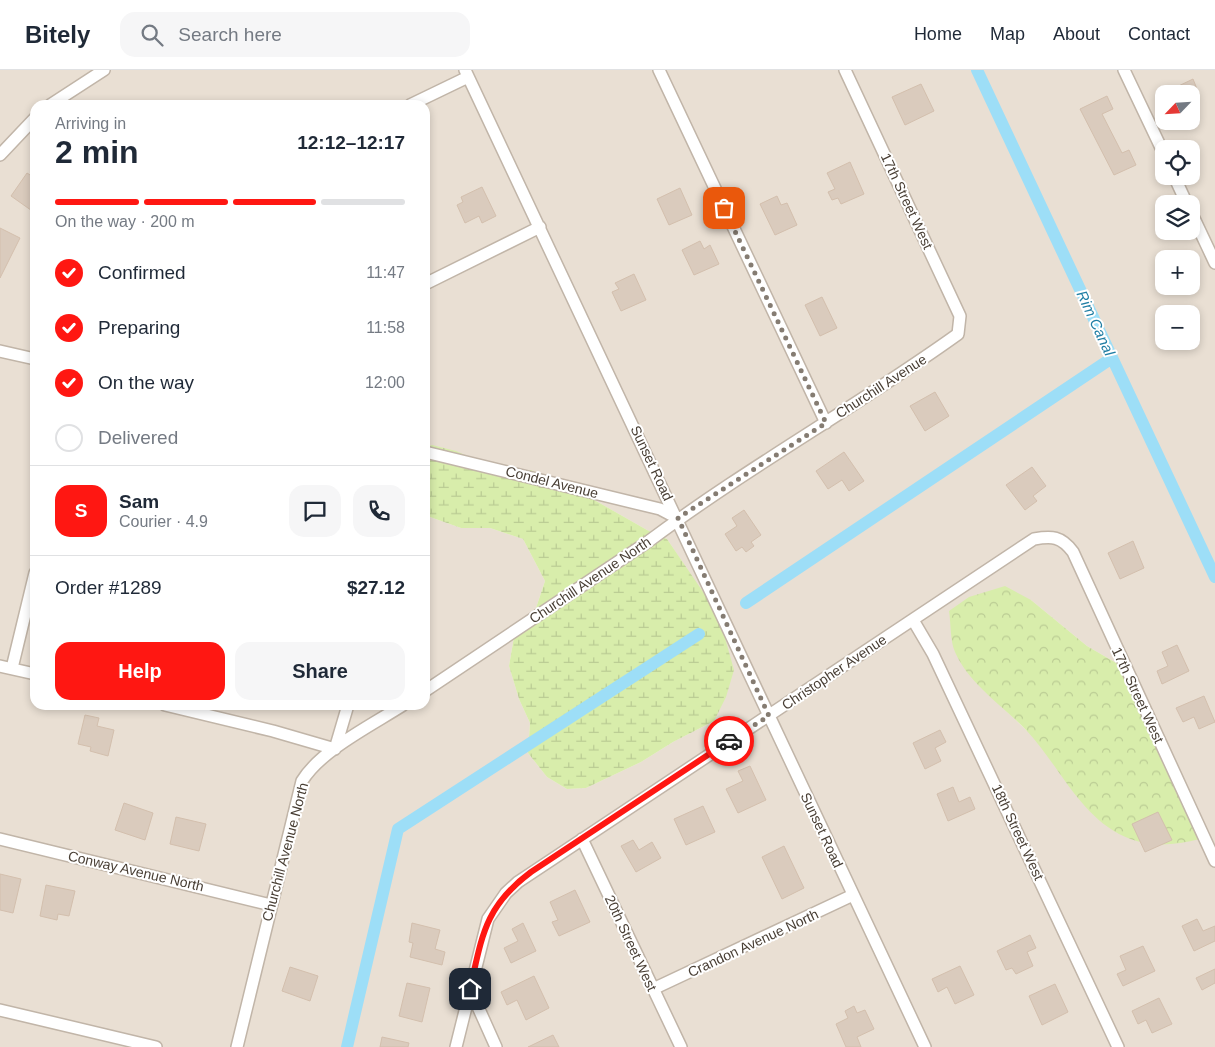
<!DOCTYPE html>
<meta charset="utf-8">
<style>
:root{--surface:#fff;--page:#f6f6f7;--text:#1f2937;--muted:#747a83;--line:#e0e1e3;--accent:#ff1712}
body{margin:0;font-family:Arial,sans-serif;background:var(--page);color:var(--text);height:100vh;display:flex;flex-direction:column;font-size:19px;white-space:nowrap}
*{box-sizing:border-box;margin:0}
p{font-size:16px;color:var(--muted)}
.icon{flex:none;width:28px;height:28px;fill:none;stroke:currentColor;stroke-width:2;stroke-linecap:round;stroke-linejoin:round}
.map{position:relative;flex:1;overflow:hidden}
.side{position:absolute;left:30px;top:30px;width:400px;height:610px;display:flex;flex-direction:column;background:var(--surface);border-radius:15px;box-shadow:0 2px 8px #0003}
.side>*{flex:none}
.needle{width:32px;rotate:245deg}
.controls{position:absolute;left:1155px;top:15px;display:grid;gap:10px}
.controls a{display:grid;place-items:center;width:45px;height:45px;border-radius:10px;background:var(--surface);box-shadow:0 2px 8px #0003;font-size:25px}
.pin{position:absolute;display:grid;place-items:center;width:42px;height:42px;color:#fff;margin:-21px;border-radius:10px;box-shadow:0 2px 8px #0006}
.courier{position:absolute;display:grid;place-items:center;width:50px;height:50px;margin:-25px;border:4px solid #ff1712;border-radius:50%;background:#fff;color:#222;box-shadow:0 1px 6px #0007}
.summary em{font-style:normal;font-weight:700}
.summary div{display:flex;flex-direction:column-reverse}
.summary{display:flex;align-items:center;justify-content:space-between;height:85px;padding:0 25px}
h1{font-size:32px;font-weight:700;line-height:38px}
.bar{display:grid;grid-template-columns:repeat(4,1fr);gap:8px 5px;align-content:center;height:60px;padding:0 25px}
.bar i{height:6px;border-radius:4px;background:var(--line)}
.bar .selected{background:var(--accent)}
.bar p{grid-column:span 4}
.line{display:flex;align-items:center;gap:12px;padding:0 25px;border-top:1px solid var(--line)}
.line div{flex:1}
.round{display:grid;place-items:center;flex:none;width:52px;height:52px;border-radius:15px;background:var(--page)}
ol{padding:0 25px;list-style:none}
li{display:flex;align-items:center;gap:15px;height:55px}
li p{margin-inline-start:auto}
li .icon{padding:5px;border-radius:50%;background:var(--accent);color:#fff;stroke-width:4}
li:last-child{color:var(--muted)}
li i{width:28px;height:28px;border:2px solid var(--line);border-radius:50%}
.action{display:flex;gap:10px;margin-top:auto;padding:10px 25px}
.action a{flex:1;height:58px;border-radius:15px;background:var(--accent);color:#fff;font-size:20px;font-weight:700;line-height:58px;text-align:center}
.action a+a{background:var(--page);color:var(--text)}
header{display:flex;align-items:center;gap:30px;box-sizing:border-box;height:70px;padding:0 25px;background:var(--surface);border-bottom:1px solid var(--line)}
header strong{font-size:24px}
nav{display:flex;gap:28px;margin-inline-start:auto;font-size:18px}
.search{width:350px;height:45px;background:var(--page);display:flex;align-items:center;gap:12px;box-sizing:border-box;padding:0 18px;border-radius:15px;color:var(--muted);font-size:19px}
.map>svg:first-child{display:block}
</style>
<header>
<strong>Bitely</strong>
<div class="search"><svg class="icon" aria-label="search" viewBox="0 0 24 24"><circle cx="10" cy="10" r="6"/><path d="M15 15l6 6"/></svg>Search here</div>
<nav><a>Home</a><a>Map</a><a>About</a><a>Contact</a></nav>
</header>
<div class="map">
<svg width="1215" height="977" viewBox="0 0 1215 977">
<defs>
<pattern id="forest-crowns" width="20" height="18" patternUnits="userSpaceOnUse" patternTransform="scale(1.25)"><rect width="20" height="18" fill="#d8edab"/><path d="M2 6a3 3 0 1 1 6 0M12 15a3 3 0 1 1 6 0" fill="none" stroke="#bbcc94"/></pattern>
<pattern id="wetland-marsh" width="20" height="14" patternUnits="userSpaceOnUse" patternTransform="scale(1.25)"><rect width="20" height="14" fill="#d8edab"/><path d="M1 5h8M5 5V1M11 12h8M15 12V8" fill="none" stroke="#bbcc94"/></pattern>
</defs>
<rect width="100%" height="100%" fill="#f5eee6"/>
<path fill="#e9dfd3" fill-rule="evenodd" d="M0 0H1215V977H0ZM1164 24H1191V51H1164ZM35 35H425V377L499 400H531L575 419 647 460 667 469 687 499 714 651 673 672 641 692 586 718 567 719 547 707 528 683 530 653 519 629 509 596 514 567 536 538 545 511 523 469 490 458H461L430 447 425 443V635H35ZM1164 79H1191V106H1164ZM1164 134H1191V161H1164ZM1164 189H1191V216H1164ZM1164 244H1191V271H1164ZM1031 530 1087 576 1118 594 1027 661 1002 637Z"/>
<path fill="url(#forest-crowns)" d="M1005 516 1031 530 1087 576 1118 594 1200 769C1171 776 1146 778 1119 764 1077 741 1058 694 1026 660 1002 635 969 614 955 582 950 571 951 553 949 541L969 527Z"/>
<path fill="url(#wetland-marsh)" d="M432 375 456 381 499 400H531L575 419 647 460 667 469 712 535 722 557 734 600 726 627 714 651 673 672 641 692 586 718 567 719 547 707 528 683 530 653 519 629 509 596 514 567 536 538 545 511 523 469 490 458H461L430 447 425 443V377Z"/>
<g fill="none" stroke-linecap="round" stroke-linejoin="round">
<path stroke="#9ddef7" stroke-width="12" d="M977 0 1215 507
M746 533 1112 288
M347 977 398 759 699 564"/>
</g>
<path fill="#dacbbd" stroke="#d3bfad" d="M1193 9 1199 24H1162Z
M921 14 934 41 905 55 892 27Z
M1107 26 1113 39 1102 44 1122 83 1129 80 1136 95 1114 105 1080 39Z
M850 92 864 124 841 134 838 128 832 130 828 122 835 119 827 103Z
M27 103 35 108V143L11 126Z
M482 117 496 146 482 153 479 146 465 153 457 135 463 132 461 127Z
M680 118 692 145 669 155 657 129Z
M777 126 781 135 787 133 797 155 775 165 760 134Z
M0 158 20 168 0 208Z
M700 171 704 179 710 175 719 194 694 205 682 180Z
M634 204 646 230 621 241 612 222 619 219 615 213Z
M822 227 837 258 820 266 805 235Z
M935 322 949 346 925 361 910 336Z
M844 382 864 411 849 421 842 410 828 419 816 401Z
M1032 397 1046 416 1033 426 1037 431 1025 440 1006 415Z
M744 440 761 465 751 472 754 476 746 482 742 477 736 481 725 464 737 456 732 448Z
M1133 471 1144 498 1120 509 1108 483Z
M1177 575 1189 601 1162 614 1157 601 1168 596 1162 582Z
M1204 626 1215 652 1199 659 1194 647 1183 652 1176 638Z
M85 645 99 648 97 656 114 660 108 686 90 681 91 677 78 674Z
M940 660 946 672 935 678 941 691 925 699 913 673Z
M750 696 766 730 738 743 726 719 743 711 738 701Z
M953 717 959 732 970 727 975 739 948 751 937 724Z
M124 733 153 743 145 770 115 760Z
M703 736 715 762 686 775 674 749Z
M1158 742 1172 770 1145 782 1132 754Z
M176 747 206 754 199 781 170 774Z
M633 770 639 780 652 772 661 788 636 802 621 776Z
M784 776 804 818 782 829 762 787Z
M0 804 21 809 13 843 0 840Z
M46 815 75 821 69 846 58 844 57 850 40 846Z
M575 820 590 852 559 866 552 852 558 850 550 832Z
M1197 849 1203 861 1215 856V871L1194 881 1182 856Z
M412 853 440 860 435 879 445 882 442 895 410 887 413 873 409 872Z
M523 853 536 881 511 893 504 878 518 871 512 859Z
M1030 865 1036 878 1027 882 1033 896 1016 904 1012 898 1006 900 997 881Z
M1143 876 1155 901 1123 916 1117 904 1126 900 1120 886Z
M960 896 974 925 955 934 947 917 938 922 932 909Z
M290 897 318 906 310 931 282 921Z
M1215 899V913L1202 920 1196 908Z
M534 906 549 938 526 950 517 930 507 935 501 922Z
M407 913 430 918 422 952 399 946Z
M1055 914 1068 942 1042 955 1029 926Z
M1159 928 1172 954 1152 963 1146 950 1138 954 1132 941Z
M854 936 857 943 865 940 874 959 857 967 861 977H846L836 954 848 948 845 941Z
M553 965 559 977H528Z
M382 967 409 973 408 977H380Z"/>
<g fill="none" stroke-linecap="round" stroke-linejoin="round">
<g stroke="#c1b5a8" stroke-width="14">
<path id="minor" d="M465 0 925 977
M659 0 826 353
M1124 0 1164 84
M50 35 104 0
M410 35 468 7
M0 85 35 48
M1174 106 1187 134
M1191 142 1215 193
M425 214 540 157
M0 281 35 289
M425 382 660 439 677 448
M913 550 933 584 1118 977
M0 596 35 604
M12 598 35 503
M425 621 649 471C748 397 858 336 958 264L960 246 845 0
M165 635 273 661 335 679 348 635
M0 769 271 835
M582 769 681 977
M470 919 496 977
M653 919 853 825
M0 940 156 977
M237 977 302 711C321 680 372 655 403 635
M456 977 488 849 506 823 518 812 1034 469C1052 466 1061 466 1073 482L1215 791"/>
</g>
<use href="#minor" stroke="#fff" stroke-width="11"/>
</g>
<g fill="none" stroke-linecap="round" stroke-linejoin="round">
<path stroke="#857c72" stroke-width="5" stroke-dasharray="0 9" d="M724 138 826 353 678 448 769 646 729 671"/>
<path stroke="#ff1712" stroke-width="6" d="M470 919C482 867 484 837 531 802L729 671"/>
</g>
<g text-anchor="middle" dominant-baseline="central" stroke-width="4" stroke-linejoin="round" paint-order="stroke">
<g font-size="14" fill="#483e34" stroke="#fff">
<text transform="translate(907 131) rotate(65)">17th Street West</text>
<text transform="translate(881 316) rotate(-33)">Churchill Avenue</text>
<text transform="translate(652 393) rotate(65)">Sunset Road</text>
<text transform="translate(552 412) rotate(14)">Condel Avenue</text>
<text transform="translate(590 510) rotate(-34)">Churchill Avenue North</text>
<text transform="translate(834 602) rotate(-34)">Christopher Avenue</text>
<text transform="translate(1138 625) rotate(65)">17th Street West</text>
<text transform="translate(822 760) rotate(65)">Sunset Road</text>
<text transform="translate(1018 762) rotate(65)">18th Street West</text>
<text transform="translate(285 782) rotate(-75)">Churchill Avenue North</text>
<text transform="translate(136 801) rotate(13)">Conway Avenue North</text>
<text transform="translate(631 873) rotate(65)">20th Street West</text>
<text transform="translate(753 873) rotate(-25)">Crandon Avenue North</text>
</g>
<g font-size="15" font-style="italic" fill="#207ea4" stroke="#fff">
<text transform="translate(1096 253) rotate(65)">Rim Canal</text>
</g>
</g>
</svg>
<div class="controls">
<a><svg class="needle" viewBox="-14 -14 28 28"><path d="M0-13l5 13h-10z" fill="#e53935"/><path d="M0 13l5-13h-10z" fill="#747a83"/></svg></a>
<a><svg class="icon" aria-label="locate" viewBox="0 0 24 24"><circle cx="12" cy="12" r="6"/><path d="M12 2v4M12 18v4M2 12h4M18 12h4"/></svg></a>
<a><svg class="icon" aria-label="layers" viewBox="0 0 24 24"><path d="M12 4l9 5-9 5-9-5zM3 14l9 5 9-5"/></svg></a>
<a>+</a>
<a>−</a>
</div>
<div class="pin" style="left:724px;top:138px;background:#ea580c"><svg class="icon" aria-label="bag" viewBox="0 0 24 24"><path d="M5 8h14l-1 12H6zM9 8a3 3 0 0 1 6 0"/></svg></div>
<div class="pin" style="left:470px;top:919px;background:#1f2937"><svg class="icon" aria-label="home" viewBox="0 0 24 24"><path d="M3 11l9-7 9 7M6 9v11h12V9"/></svg></div>
<div class="courier" style="left:729px;top:671px"><svg class="icon" aria-label="car" viewBox="0 0 24 24"><path d="M5 17H2v-5l4-1 3-4h7l3 4 3 1v5h-3M9 17h6M6 11h13"/><circle cx="7" cy="17" r="2"/><circle cx="17" cy="17" r="2"/></svg></div>
<section class="side">
<div class="summary"><div><h1>2 min</h1><p>Arriving in</p></div><em>12:12–12:17</em></div>
<div class="bar"><i class="selected"></i><i class="selected"></i><i class="selected"></i><i></i><p>On the way · 200 m</p></div>
<ol>
<li><svg class="icon" aria-label="check" viewBox="0 0 24 24"><path d="M5 12l5 5 9-10"/></svg>Confirmed<p>11:47</p></li>
<li><svg class="icon" aria-label="check" viewBox="0 0 24 24"><path d="M5 12l5 5 9-10"/></svg>Preparing<p>11:58</p></li>
<li><svg class="icon" aria-label="check" viewBox="0 0 24 24"><path d="M5 12l5 5 9-10"/></svg>On the way<p>12:00</p></li>
<li><i></i>Delivered</li>
</ol>
<div class="line" style="height:90px"><b class="round" style="background:var(--accent);color:#fff">S</b><div><b>Sam</b><p>Courier · 4.9</p></div><a class="round"><svg class="icon" aria-label="chat" viewBox="0 0 24 24"><path d="M4 5h16v11H9l-5 4z"/></svg></a><a class="round"><svg class="icon" aria-label="phone" viewBox="0 0 24 24"><path d="M5 4h4l2 5-3 2q2 4 5 5l2-3 5 2v4C11 20 4 13 5 4z"/></svg></a></div>
<div class="line" style="height:65px"><div>Order #1289</div><b>$27.12</b></div>
<div class="action"><a>Help</a><a>Share</a></div>
</section>
</div>
